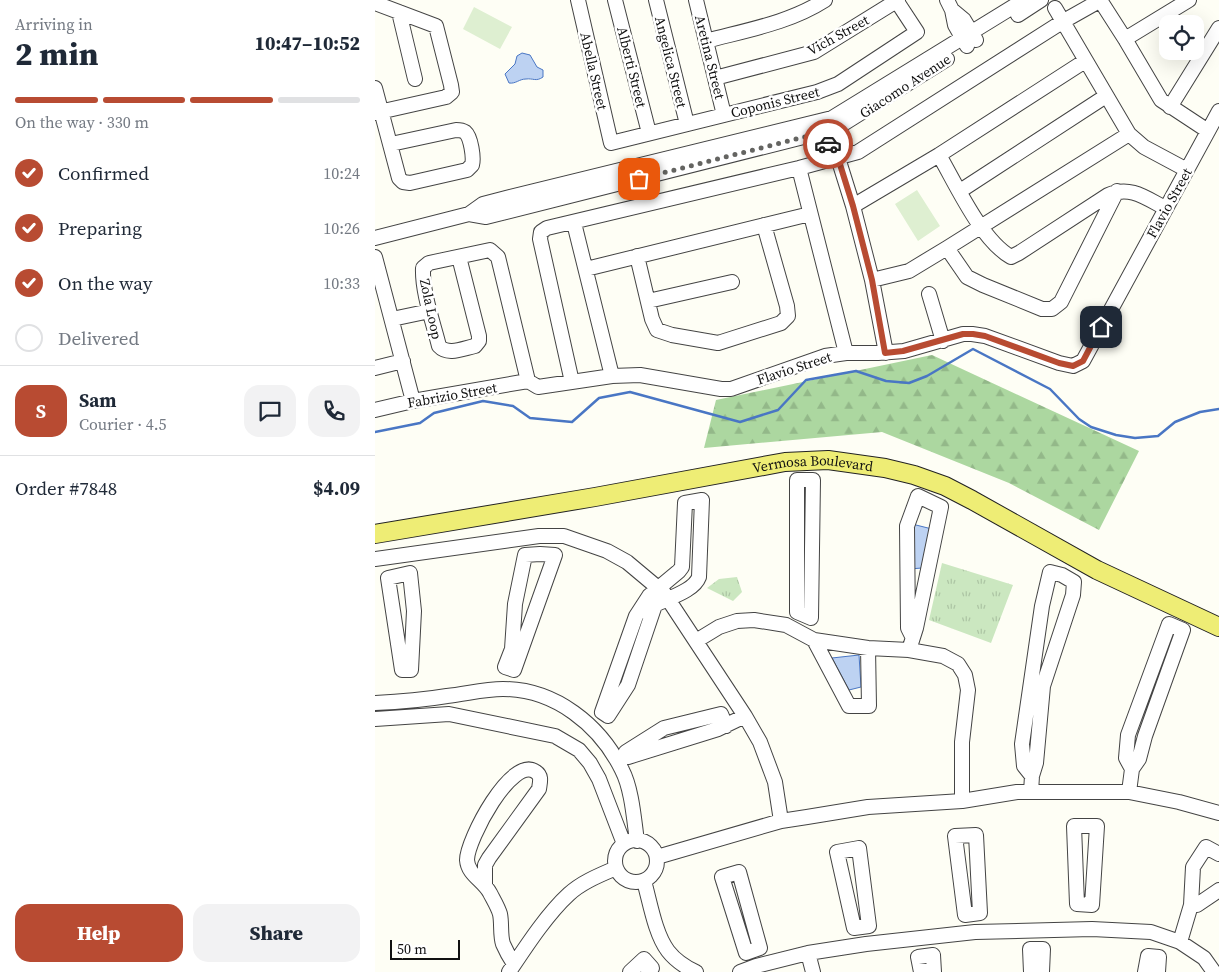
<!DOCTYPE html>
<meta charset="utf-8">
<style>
:root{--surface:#fff;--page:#f2f2f3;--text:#1f2937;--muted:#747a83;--line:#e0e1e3;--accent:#b84b32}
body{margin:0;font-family:"Source Serif 4",serif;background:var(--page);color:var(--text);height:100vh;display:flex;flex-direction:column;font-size:19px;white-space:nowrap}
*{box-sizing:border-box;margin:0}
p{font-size:16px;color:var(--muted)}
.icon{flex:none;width:28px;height:28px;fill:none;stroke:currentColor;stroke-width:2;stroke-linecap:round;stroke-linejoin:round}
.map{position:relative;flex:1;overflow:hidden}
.side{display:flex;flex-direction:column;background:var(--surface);width:375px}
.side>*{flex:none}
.buttons{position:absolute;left:784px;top:15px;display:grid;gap:10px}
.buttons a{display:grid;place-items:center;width:45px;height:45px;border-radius:10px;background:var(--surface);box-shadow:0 5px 20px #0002;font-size:25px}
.scale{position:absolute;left:15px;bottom:12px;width:70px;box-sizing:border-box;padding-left:5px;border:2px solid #111;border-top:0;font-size:14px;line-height:18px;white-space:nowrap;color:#111;-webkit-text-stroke:4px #fff;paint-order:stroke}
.pin{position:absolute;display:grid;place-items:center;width:42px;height:42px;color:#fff;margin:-21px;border-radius:10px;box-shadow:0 2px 8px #0006}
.courier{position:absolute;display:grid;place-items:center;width:50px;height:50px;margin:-25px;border:4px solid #b84b32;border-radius:50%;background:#fff;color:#222;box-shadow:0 1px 6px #0007}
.headline em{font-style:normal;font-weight:800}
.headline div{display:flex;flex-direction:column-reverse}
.headline{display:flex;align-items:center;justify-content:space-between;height:85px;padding:0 15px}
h1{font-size:32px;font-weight:800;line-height:38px}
.bar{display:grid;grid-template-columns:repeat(4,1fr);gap:8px 5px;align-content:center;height:60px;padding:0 15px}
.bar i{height:6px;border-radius:4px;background:var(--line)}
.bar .current{background:var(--accent)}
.bar p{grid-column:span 4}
.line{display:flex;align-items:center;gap:12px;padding:0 15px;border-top:1px solid var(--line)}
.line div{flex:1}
.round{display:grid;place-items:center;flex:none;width:52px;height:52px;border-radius:15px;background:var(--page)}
ol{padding:0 15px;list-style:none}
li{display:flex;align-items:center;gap:15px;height:55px}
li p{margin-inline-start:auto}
li .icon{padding:5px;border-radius:50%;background:var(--accent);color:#fff;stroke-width:4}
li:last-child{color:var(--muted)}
li i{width:28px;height:28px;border:2px solid var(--line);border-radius:50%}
.button{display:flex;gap:10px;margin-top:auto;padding:10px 15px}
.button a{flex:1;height:58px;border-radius:15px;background:var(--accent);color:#fff;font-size:20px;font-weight:800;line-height:58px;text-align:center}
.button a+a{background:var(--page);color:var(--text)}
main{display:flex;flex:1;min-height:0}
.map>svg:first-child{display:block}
</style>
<main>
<section class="side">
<div class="headline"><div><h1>2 min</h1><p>Arriving in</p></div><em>10:47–10:52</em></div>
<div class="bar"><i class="current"></i><i class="current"></i><i class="current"></i><i></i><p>On the way · 330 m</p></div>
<ol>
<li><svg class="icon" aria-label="check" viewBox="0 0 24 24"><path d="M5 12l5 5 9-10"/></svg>Confirmed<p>10:24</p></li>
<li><svg class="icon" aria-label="check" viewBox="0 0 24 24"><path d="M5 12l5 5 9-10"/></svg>Preparing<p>10:26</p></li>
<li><svg class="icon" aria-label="check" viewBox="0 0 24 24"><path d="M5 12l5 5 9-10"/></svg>On the way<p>10:33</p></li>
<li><i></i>Delivered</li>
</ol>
<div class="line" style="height:90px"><b class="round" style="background:var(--accent);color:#fff">S</b><div><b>Sam</b><p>Courier · 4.5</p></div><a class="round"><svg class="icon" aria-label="chat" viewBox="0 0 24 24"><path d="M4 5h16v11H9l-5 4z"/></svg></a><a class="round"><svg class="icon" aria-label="phone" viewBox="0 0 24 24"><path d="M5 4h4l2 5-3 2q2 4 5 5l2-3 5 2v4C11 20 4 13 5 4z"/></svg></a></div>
<div class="line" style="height:65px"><div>Order #7848</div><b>$4.09</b></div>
<div class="button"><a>Help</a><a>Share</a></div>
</section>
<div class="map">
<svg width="844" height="972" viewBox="0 0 844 972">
<defs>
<pattern id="grass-tufts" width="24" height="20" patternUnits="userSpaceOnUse" patternTransform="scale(1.25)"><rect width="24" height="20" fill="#cbe7c0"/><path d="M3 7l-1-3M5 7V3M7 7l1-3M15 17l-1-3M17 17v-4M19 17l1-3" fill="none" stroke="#adc5a4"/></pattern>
<pattern id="forest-firs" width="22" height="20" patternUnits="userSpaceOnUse" patternTransform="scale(1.25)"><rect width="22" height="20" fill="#acd7a0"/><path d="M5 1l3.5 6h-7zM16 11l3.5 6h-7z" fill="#93b889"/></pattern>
</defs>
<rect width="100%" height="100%" fill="#fefef5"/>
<path fill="url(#grass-tufts)" d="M567 563 638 585 616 643 554 620Z
M362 577 367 592 358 601 332 588 344 579Z"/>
<path fill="url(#forest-firs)" d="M557 355 764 451 724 530 634 483 507 432 329 448 341 400Z"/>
<path fill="#deefd1" d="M99 7 137 27 125 49 88 29Z
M542 190 565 226 543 241 520 204Z"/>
<path fill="#bdd2f2" stroke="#4976c4" d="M147 53 155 55 162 67 168 70V77C161 82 158 78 151 79 144 79 141 84 134 83L130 74 140 64 142 56Z
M533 523 557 529 547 568 534 569Z
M484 655 486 687 474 690 457 658Z"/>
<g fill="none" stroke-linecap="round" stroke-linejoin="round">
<path stroke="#4976c4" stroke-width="2.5" d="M0 432 45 423 59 413 108 401 138 406 155 418 197 422 224 398 255 392 365 422 403 410 431 380 481 371 511 381 534 383 552 376 598 349 675 389 704 419 716 427 741 435 760 438 783 436 800 422 825 412 844 409"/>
<g stroke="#444" stroke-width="16">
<path id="minor" d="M203 0 236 143 442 92 463 84 542 32 521 0
M240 0 274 133
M281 0 312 124
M321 0 349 115
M572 0 577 10 589 20 601 40
M725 0 750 39 786 100 833 131
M0 3 61 26 76 85 77 92 71 97 0 113
M680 8 754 134 769 147 812 170
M577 10 580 25 592 46
M24 12 40 79
M643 15 666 0
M750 39 814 0
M331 41C372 30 414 23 450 0
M340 78 439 52 523 0
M0 88 24 178 28 182 35 183 92 170 97 165C99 158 96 137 90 132 87 130 85 130 81 130L16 144
M795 107 844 28
M458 120 465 144 463 158
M447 124 454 148 463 158 478 206 497 280 511 353
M564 155C581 184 606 240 636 257L644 253 733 195C755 185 771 198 790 208
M424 168 471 353
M585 191 731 96
M478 206 564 155 710 61
M94 214 111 217 460 129 572 59
M199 223 237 376
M0 238 94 214 108 204 131 198 457 118 649 0
M572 248 592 277 608 285 667 309H677L686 302 742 191
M262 256 277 319 282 330 297 335 343 343 406 323 413 316 412 306 389 225
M0 257 38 401
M84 257 104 336V341L100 346C89 348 73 356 64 346 58 322 47 292 48 268L54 263 115 250 123 257 153 381 163 387 237 376 265 375 346 389H356L450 356 471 353H503L529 351 588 334H597L610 336 684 363 698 366 708 361 844 111
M211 269 435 214
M497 280 534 271 572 248 754 134
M554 294 568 341
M273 301 357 282
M17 319 55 311
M0 368 28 361
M197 382 165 239 166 232 172 228 424 168 483 152 687 22 726 0
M0 410 38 401 153 381
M422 480H438L436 618 422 612Z
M327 500 324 577C319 591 293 598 280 605L253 685 233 716 227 712 261 616 274 596 304 571 307 567 310 503Z
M165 554 180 555 139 670 130 667 137 649 140 604 150 555Z
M0 559 164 536H189L232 551 252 562 289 593 370 716 385 742 400 782 406 821
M35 573 39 611 36 670H27L13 578Z
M439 640 493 648 534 650 568 656 583 664 590 675 593 690 587 742V801
M321 641 344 627 362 621 379 620 411 625 439 640 474 706H494L493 648
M534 650 541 628 566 507 543 496 532 526 533 628 537 636
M0 703C24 702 48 700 72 696 91 694 109 689 128 689 180 689 225 725 247 770 257 789 259 820 262 841
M0 719 74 714 180 736 204 750 215 763 224 779 249 844
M351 726 346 714 289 728 251 752 253 757 343 729 370 716
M656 792 657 776 661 763 668 686 698 595 699 582 687 575 675 572 667 606 647 744 649 766 657 776
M754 792 757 769 764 759 770 736 808 630 794 624 753 735 751 758 757 769
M699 826H722L717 905 702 904Z
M601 835 605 913 590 915 580 836Z
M240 861a21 21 0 1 1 42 0a21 21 0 1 1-42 0Z
M484 848 494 926 479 928 462 852Z
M282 857 406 821 432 817 493 807 587 801 642 792H754L804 802 844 813
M364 872 385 948 371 953 347 877Z
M269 881C275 902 280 934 293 951 300 960 310 967 321 972
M110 884V865L114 858 164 789C165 782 167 776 161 772 137 754 92 840 92 860 93 875 108 880 115 893 118 899 123 907 125 914 127 923 125 935 128 944 131 951 135 958 139 964
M816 905H822L844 890
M805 942 816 905 818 867 831 847 844 854
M433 953 438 972
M134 972C150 948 172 914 194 894 207 882 225 875 241 868
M255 972 269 959 277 968 273 972
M365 972 381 966 433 953 491 944 600 932 717 929 776 932 805 942 829 958 839 972
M546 972 543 957 558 955 559 972
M656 972 655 949H668L667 972
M770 972 773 956 784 957 783 972"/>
</g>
<g stroke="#222" stroke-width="20">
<g id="major">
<path id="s1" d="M0 534 220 497 410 462 453 460 510 468 539 475 570 486 597 500 722 570 844 627"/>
</g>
</g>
<use href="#minor" stroke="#fff" stroke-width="14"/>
<use href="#major" stroke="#eeed75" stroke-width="18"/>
</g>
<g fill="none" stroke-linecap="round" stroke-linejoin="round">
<path stroke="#646461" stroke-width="5" stroke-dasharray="0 9" d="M264 179 449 132 453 144"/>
<path stroke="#b84b32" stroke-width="6" d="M453 144 454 148 463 158 478 206 497 280 510 353 528 351 588 334H598L610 336 684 363 698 366 708 361 726 327"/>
</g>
<g text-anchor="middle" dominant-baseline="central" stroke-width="5" stroke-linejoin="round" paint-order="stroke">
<g font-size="14" fill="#111" stroke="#fff">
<text transform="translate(463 35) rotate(-29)">Vich Street</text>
<text transform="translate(335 57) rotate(76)">Aretina Street</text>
<text transform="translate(296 62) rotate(76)">Angelica Street</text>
<text transform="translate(257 67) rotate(76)">Alberti Street</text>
<text transform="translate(219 71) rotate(77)">Abella Street</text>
<text transform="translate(530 86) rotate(-33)">Giacomo Avenue</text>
<text transform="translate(400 102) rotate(-14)">Coponis Street</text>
<text transform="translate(794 203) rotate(-61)">Flavio Street</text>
<text transform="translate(56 309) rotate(78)">Zola Loop</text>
<text transform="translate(419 368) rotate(-18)">Flavio Street</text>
<text transform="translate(77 395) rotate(-10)">Fabrizio Street</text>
<text stroke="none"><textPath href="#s1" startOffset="444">Vermosa Boulevard</textPath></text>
</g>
</g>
</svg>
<div class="buttons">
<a><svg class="icon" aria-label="locate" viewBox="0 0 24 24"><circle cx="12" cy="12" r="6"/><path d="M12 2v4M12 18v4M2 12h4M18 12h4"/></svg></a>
</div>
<div class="scale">50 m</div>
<div class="pin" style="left:264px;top:179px;background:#ea580c"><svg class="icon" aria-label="bag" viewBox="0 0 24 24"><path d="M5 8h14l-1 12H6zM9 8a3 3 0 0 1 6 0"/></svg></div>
<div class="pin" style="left:726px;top:327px;background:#1f2937"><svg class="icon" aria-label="home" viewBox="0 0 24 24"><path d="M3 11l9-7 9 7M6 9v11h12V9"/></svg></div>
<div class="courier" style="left:453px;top:144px"><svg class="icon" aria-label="car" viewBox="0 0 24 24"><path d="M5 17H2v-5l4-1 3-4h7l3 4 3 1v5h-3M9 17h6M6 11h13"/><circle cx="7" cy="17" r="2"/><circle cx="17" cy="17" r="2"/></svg></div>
</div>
</main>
